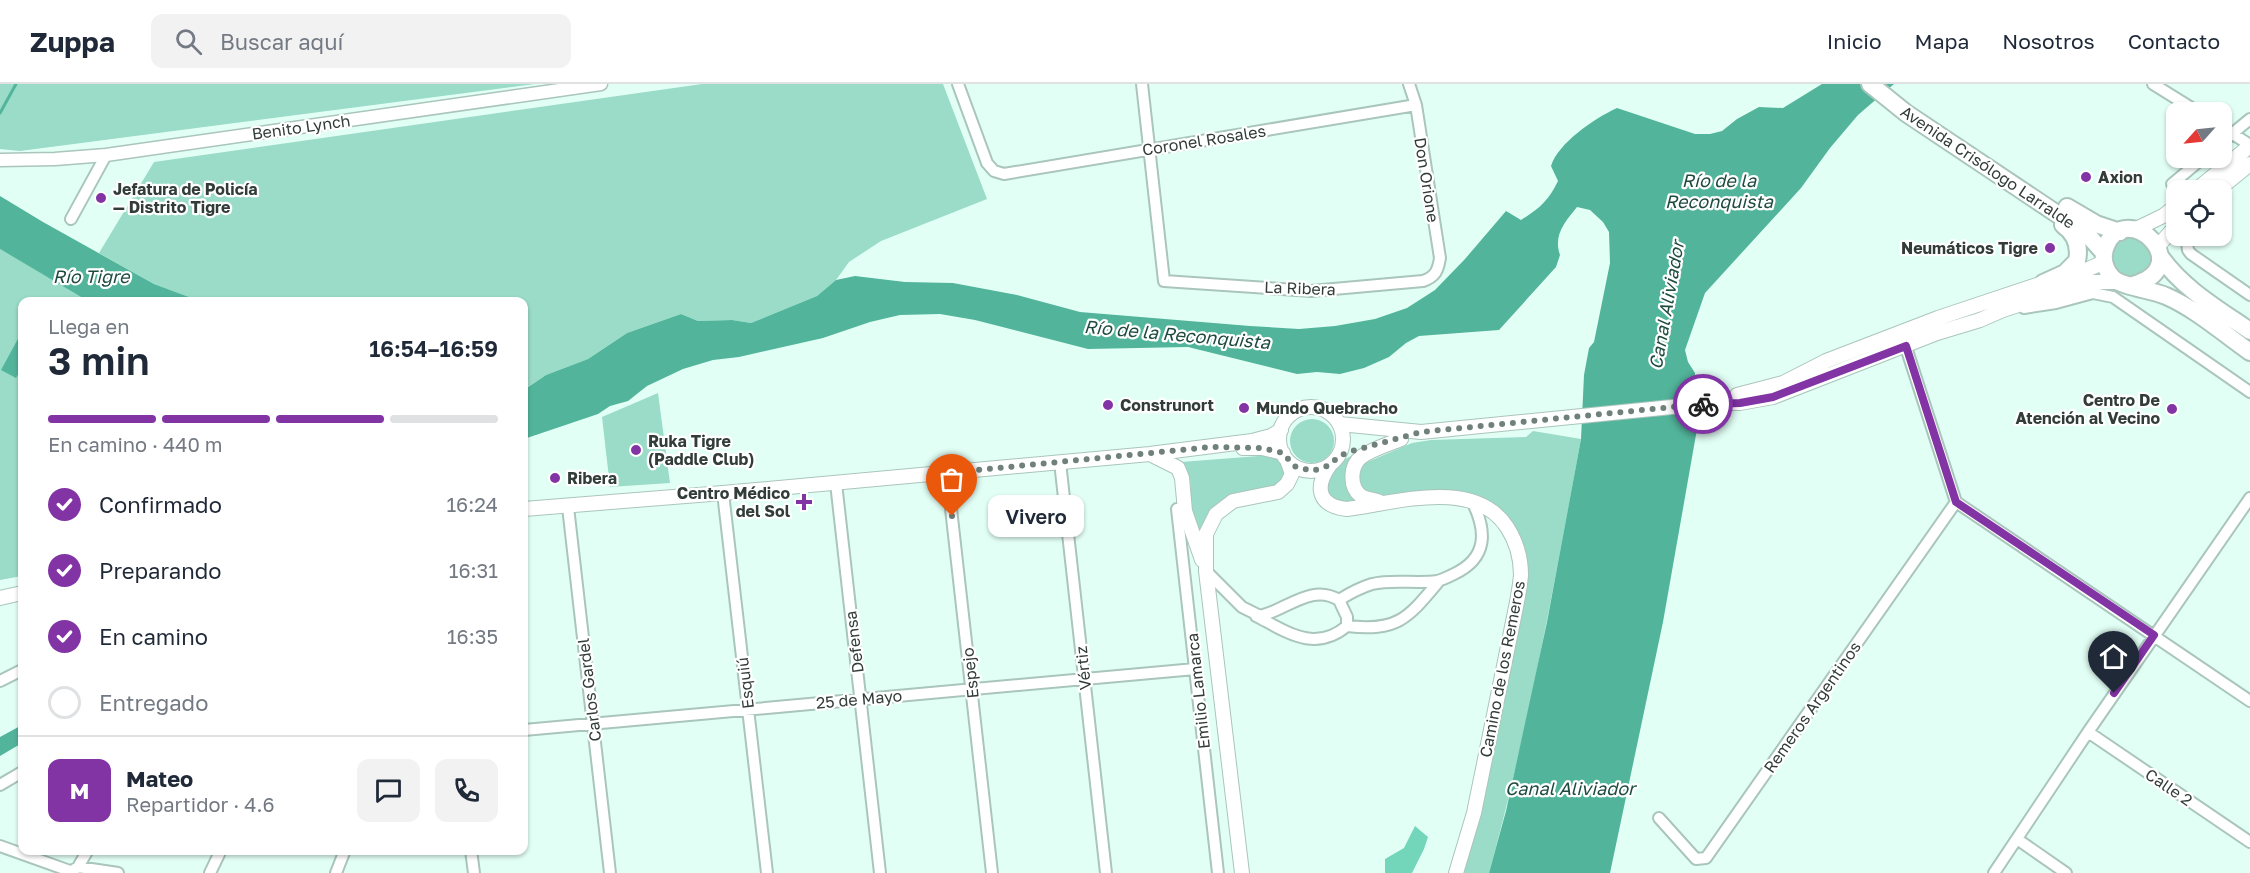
<!DOCTYPE html>
<html lang="es">
<meta charset="utf-8">
<style>
:root{--surface:#fff;--page:#f2f2f3;--text:#1f2937;--muted:#747a83;--line:#e0e1e3;--accent:#8234a5}
body{margin:0;font-family:"Golos Text",sans-serif;background:var(--page);color:var(--text);height:100vh;display:flex;flex-direction:column;font-size:22px;white-space:nowrap}
*{box-sizing:border-box;margin:0}
p{font-size:20px;color:var(--muted)}
.icon{flex:none;width:33px;height:33px;fill:none;stroke:currentColor;stroke-width:2;stroke-linecap:round;stroke-linejoin:round}
.map{position:relative;flex:1;overflow:hidden}
.panel{position:absolute;left:18px;top:213px;width:510px;height:558px;display:flex;flex-direction:column;background:var(--surface);border-radius:12px;box-shadow:0 2px 4px #0004}
.panel>*{flex:none}
.needle{width:39px;rotate:243deg}
.controls{position:absolute;left:2166px;top:18px;display:grid;gap:12px}
.controls a{display:grid;place-items:center;width:66px;height:66px;border-radius:12px;background:var(--surface);box-shadow:0 2px 4px #0004;font-size:30px}
.pin{position:absolute;display:grid;place-items:center;width:51px;height:51px;color:#fff;margin:-62px -26px;border-radius:50% 50% 50% 0;rotate:-45deg;box-shadow:0 0 6px #0007}
.pin .icon{rotate:45deg}
.courier{position:absolute;display:grid;place-items:center;width:60px;height:60px;margin:-30px;border:4px solid #8234a5;border-radius:50%;background:#fff;color:#222;box-shadow:0 2px 8px #0007}
.bubble{position:absolute;height:42px;border-radius:12px;background:var(--surface);box-shadow:0 2px 4px #0004;font-size:20px;font-weight:600;line-height:42px;text-align:center}
.head em{font-style:normal;font-weight:600}
.head div{display:flex;flex-direction:column-reverse}
.head{display:flex;align-items:center;justify-content:space-between;height:102px;padding:0 30px}
h1{font-size:39px;font-weight:600;line-height:45px}
.bar{display:grid;grid-template-columns:repeat(4,1fr);gap:9px 6px;align-content:center;height:72px;padding:0 30px}
.bar i{height:8px;border-radius:4px;background:var(--line)}
.bar .active{background:var(--accent)}
.bar p{grid-column:span 4}
.line{display:flex;align-items:center;gap:15px;padding:0 30px;border-top:2px solid var(--line)}
.line div{flex:1}
.round{display:grid;place-items:center;flex:none;width:63px;height:63px;border-radius:12px;background:var(--page)}
ol{padding:0 30px;list-style:none}
li{display:flex;align-items:center;gap:18px;height:66px}
li p{margin-inline-start:auto}
li .icon{padding:6px;border-radius:50%;background:var(--accent);color:#fff;stroke-width:4}
li:last-child{color:var(--muted)}
li i{width:33px;height:33px;border:3px solid var(--line);border-radius:50%}
header{display:flex;align-items:center;gap:36px;box-sizing:border-box;height:84px;padding:0 30px;background:var(--surface);border-bottom:2px solid var(--line)}
header strong{font-size:28px}
nav{display:flex;gap:33px;margin-inline-start:auto;font-size:21px}
.search{width:420px;height:54px;background:var(--page);display:flex;align-items:center;gap:15px;box-sizing:border-box;padding:0 21px;border-radius:12px;color:var(--muted);font-size:22px}
.map>svg:first-child{display:block}
</style>
<header>
<strong>Zuppa</strong>
<div class="search"><svg class="icon" aria-label="search" viewBox="0 0 24 24"><circle cx="10" cy="10" r="6"/><path d="M15 15l6 6"/></svg>Buscar aquí</div>
<nav><a>Inicio</a><a>Mapa</a><a>Nosotros</a><a>Contacto</a></nav>
</header>
<div class="map">
<svg width="2250" height="789" viewBox="0 0 2250 789">
<rect width="100%" height="100%" fill="#e2fff5"/>
<path fill="#9adcc8" d="M0 0H535L20 67 0 65Z
M702 0H943L987 115 881 157 849 178 836 196 817 212 751 239 732 236 698 237 681 230 627 249 588 275 546 291 524 306V218L200 217 154 200 99 169 154 78Z
M2120 153H2143L2155 179 2133 197 2113 187 2110 165Z
M0 165 92 217 22 218V492L0 496Z
M658 309 670 399 610 403 602 333Z
M1290 357a22 22 0 1 1 44 0a22 22 0 1 1-44 0Z
M1533 347 1581 355C1554 501 1528 647 1489 789H1459L1525 480 1488 419 1471 410 1458 408 1371 413 1360 403 1358 390 1365 379 1412 359 1431 356 1526 353Z
M1355 370 1359 417C1344 420 1335 422 1326 407 1331 386 1335 380 1355 370Z
M1273 371 1284 378 1287 390 1279 401 1246 409 1201 453 1192 432 1190 394 1181 378Z"/>
<path fill="#73d5ba" d="M1415 742 1428 753 1424 765 1412 789H1385V775L1404 764Z"/>
<path fill="#52b59b" d="M1822 0H1894L1858 31 1830 64 1801 104 1705 209 1685 266 1688 278 1695 289 1697 345 1663 538 1610 789H1489L1506 727 1547 538 1581 355 1584 291 1589 264 1594 258 1610 179 1609 148 1603 138 1590 126 1577 123C1565 138 1553 151 1560 171L1556 183 1499 246 1419 252 1406 259 1389 273 1364 284 1340 290 1317 288 1297 290 1188 263 1088 265 975 236 940 230 900 231 870 238 823 254 739 273 713 276 683 285 647 302 628 317 610 322 598 330 524 355V306L546 291 588 275 627 249 681 230 698 237 732 236 751 239 817 212 836 196 855 192 905 198 953 199 1017 211 1080 228 1250 242 1299 245 1335 242 1375 235 1407 224 1435 206 1465 175 1506 127 1521 136C1539 125 1549 116 1558 97L1551 82C1558 59 1595 34 1617 24L1695 50H1710L1722 47 1737 35 1759 23 1783 24Z
M0 112 43 138 154 200 200 217 92 218 83 214 0 165Z
M19 253 22 256V283L16 294 1 286Z
M22 641V659L0 672V653Z"/>
<g fill="none" stroke-linecap="round" stroke-linejoin="round">
<path stroke="#52b59b" stroke-width="3" d="M0 29 16 0"/>
<g stroke="#aac5bc" stroke-width="14">
<path id="minor" d="M958 0 987 79 994 87 1004 90 1416 21
M1142 0 1164 197 1311 207 1423 197C1435 193 1438 187 1440 174L1416 21 1409 0
M2153 0 2198 28
M2222 43 2250 61
M2222 58 2250 35
M2172 100 2203 74
M71 135 106 71
M2186 152 2188 166 2191 170 2250 211
M2024 224 2056 219 2093 209 2113 213 2250 308
M1903 254 1956 418 2250 617
M1060 378 1106 789
M947 389 992 789
M836 399 880 789
M723 409 767 789
M568 423 610 789
M1177 425 1218 789
M1206 487 1242 523 1260 532C1287 526 1311 499 1339 516 1350 509 1359 504 1372 500 1393 495 1416 500 1437 497 1442 496 1448 493 1454 490 1488 474 1487 447 1472 417
M1339 516 1347 533V542
M1256 532C1287 548 1315 569 1347 542 1398 548 1408 534 1439 497
M0 597 22 586
M524 646 1195 585
M2088 648 2250 758
M0 701 22 688
M1659 734 1696 775 1706 774 1956 418
M2017 755 2066 789
M0 762 70 787
M471 766 474 789
M78 783 88 766
M69 789 78 783 118 789
M210 789 221 766
M336 789 345 766
M1994 789 2088 648 2250 414"/>
</g>
<g stroke="#aac5bc" stroke-width="15">
<path id="tertiary" d="M0 76 55 75 106 71 601 0"/>
</g>
<g stroke="#aac5bc" stroke-width="16">
<path id="secondary" d="M2196 106 2250 62
M2218 106 2250 80
M2136 145 2163 132 2176 122
M2158 162 2176 142
M1737 311 1783 299 1826 277 1938 234 2043 199 2073 192 2104 178
M1279 355a32 32 0 1 1 64 0a32 32 0 1 1-64 0Z
M1340 340 1421 348 1712 319H1740L1773 313 1937 249 1980 236 2003 226 2089 198H2118
M1243 364H1262L1283 369
M1152 371 1178 384 1182 394 1185 427 1202 476
M1330 381C1314 403 1318 422 1347 425 1396 419 1474 393 1507 443 1516 457 1521 474 1521 491 1520 502 1518 513 1516 523L1474 729 1456 789
M1380 418C1375 416 1366 415 1361 412 1349 403 1350 382 1361 373 1372 365 1389 360 1401 355
M524 425 723 409 1150 370 1252 357 1271 352 1281 346
M0 514 22 509
M1242 789 1206 487V450L1216 430 1233 417 1278 408 1287 400 1292 390 1287 376"/>
</g>
<g stroke="#aac5bc" stroke-width="20">
<path id="primary" d="M1870 0 1906 29 2087 150 2104 169
M2067 123 2096 140 2120 148
M2160 172C2182 204 2218 225 2250 247
M2043 199 2065 189 2077 177C2080 162 2076 150 2063 141
M2133 201C2199 182 2126 113 2106 162 2101 174 2105 187 2114 195 2124 203 2152 206 2166 212 2196 225 2223 249 2250 268"/>
</g>
<use href="#minor" stroke="#fff" stroke-width="10"/>
<use href="#tertiary" stroke="#fff" stroke-width="12"/>
<use href="#secondary" stroke="#fff" stroke-width="14"/>
<use href="#primary" stroke="#fff" stroke-width="16"/>
</g>
<g fill="none" stroke-linecap="round" stroke-linejoin="round">
<path stroke="#70817b" stroke-width="6" stroke-dasharray="0 10.8" d="M952 432 947 389 1211 363 1262 364 1283 369 1294 382 1312 387 1330 381 1339 372 1352 367 1421 348 1703 320"/>
<path stroke="#8234a5" stroke-width="8" d="M1703 320 1740 319 1773 313 1906 262 1956 418 2154 551 2114 609"/>
</g>
<g fill="#8234a5" stroke="#fff" stroke-width="2">
<circle cx="2086" cy="93" r="6"/>
<circle cx="101" cy="114" r="6"/>
<circle cx="2050" cy="164" r="6"/>
<circle cx="1108" cy="321" r="6"/>
<circle cx="1244" cy="324" r="6"/>
<circle cx="2172" cy="325" r="6"/>
<circle cx="636" cy="366" r="6"/>
<circle cx="555" cy="394" r="6"/>
<path d="M801 409h6v6h6v6h-6v6h-6v-6h-6v-6h6z"/>
</g>
<g text-anchor="middle" dominant-baseline="central" stroke-width="4.5" stroke-linejoin="round" paint-order="stroke">
<g font-size="16" fill="#323d39" stroke="#fff">
<text transform="translate(301 43) rotate(-8)">Benito Lynch</text>
<text transform="translate(1204 56) rotate(-9)">Coronel Rosales</text>
<text transform="translate(1988 83) rotate(34)">Avenida Crisólogo Larralde</text>
<text transform="translate(1427 96) rotate(81)">Don Orione</text>
<text transform="translate(1300 204) rotate(2)">La Ribera</text>
<text transform="translate(854 558) rotate(-97)">Defensa</text>
<text transform="translate(1083 584) rotate(-96)">Vértiz</text>
<text transform="translate(1502 585) rotate(-79)">Camino de los Remeros</text>
<text transform="translate(970 589) rotate(-96)">Espejo</text>
<text transform="translate(745 599) rotate(-97)">Esquiú</text>
<text transform="translate(589 606) rotate(-97)">Carlos Gardel</text>
<text transform="translate(1198 607) rotate(-96)">Emilio Lamarca</text>
<text transform="translate(859 615) rotate(-5)">25 de Mayo</text>
<text transform="translate(1812 623) rotate(-55)">Remeros Argentinos</text>
<text transform="translate(2169 703) rotate(34)">Calle 2</text>
</g>
<g font-size="16" font-weight="bold" fill="#323d39" stroke="#fff" text-anchor="start">
<text x="2098" y="93">Axion</text>
<text x="113" y="105">Jefatura de Policía<tspan x="113" dy="18">— Distrito Tigre</tspan></text>
<text x="2038" y="164" text-anchor="end">Neumáticos Tigre</text>
<text x="2160" y="316" text-anchor="end">Centro De<tspan x="2160" dy="18">Atención al Vecino</tspan></text>
<text x="1120" y="321">Construnort</text>
<text x="1256" y="324">Mundo Quebracho</text>
<text x="648" y="357">Ruka Tigre<tspan x="648" dy="18">(Paddle Club)</tspan></text>
<text x="567" y="394">Ribera</text>
<text x="790" y="409" text-anchor="end">Centro Médico<tspan x="790" dy="18">del Sol</tspan></text>
</g>
<g font-size="18" font-style="italic" fill="#1f4b3f" stroke="#fff">
<text x="1719" y="96">Río de la<tspan x="1719" dy="21">Reconquista</tspan></text>
<text x="91" y="192">Río Tigre</text>
<text transform="translate(1666 221) rotate(-80)">Canal Aliviador</text>
<text transform="translate(1177 250) rotate(5)">Río de la Reconquista</text>
<text x="1570" y="704">Canal Aliviador</text>
</g>
</g>
</svg>
<div class="controls">
<a><svg class="needle" viewBox="-14 -14 28 28"><path d="M0-13l5 13h-10z" fill="#e53935"/><path d="M0 13l5-13h-10z" fill="#747a83"/></svg></a>
<a><svg class="icon" aria-label="locate" viewBox="0 0 24 24"><circle cx="12" cy="12" r="6"/><path d="M12 2v4M12 18v4M2 12h4M18 12h4"/></svg></a>
</div>
<div class="pin" style="left:952px;top:432px;background:#ea580c"><svg class="icon" aria-label="bag" viewBox="0 0 24 24"><path d="M5 8h14l-1 12H6zM9 8a3 3 0 0 1 6 0"/></svg></div>
<div class="pin" style="left:2114px;top:609px;background:#1f2937"><svg class="icon" aria-label="home" viewBox="0 0 24 24"><path d="M3 11l9-7 9 7M6 9v11h12V9"/></svg></div>
<div class="courier" style="left:1703px;top:320px"><svg class="icon" aria-label="bike" viewBox="0 0 24 24"><circle cx="6" cy="16" r="4"/><circle cx="18" cy="16" r="4"/><path d="M6 16l4-8h5l3 8M10 8l3 8H6M13 5h3"/></svg></div>
<div class="bubble" style="left:988px;top:411px;width:96px">Vivero</div>
<section class="panel">
<div class="head"><div><h1>3 min</h1><p>Llega en</p></div><em>16:54–16:59</em></div>
<div class="bar"><i class="active"></i><i class="active"></i><i class="active"></i><i></i><p>En camino · 440 m</p></div>
<ol>
<li><svg class="icon" aria-label="check" viewBox="0 0 24 24"><path d="M5 12l5 5 9-10"/></svg>Confirmado<p>16:24</p></li>
<li><svg class="icon" aria-label="check" viewBox="0 0 24 24"><path d="M5 12l5 5 9-10"/></svg>Preparando<p>16:31</p></li>
<li><svg class="icon" aria-label="check" viewBox="0 0 24 24"><path d="M5 12l5 5 9-10"/></svg>En camino<p>16:35</p></li>
<li><i></i>Entregado</li>
</ol>
<div class="line" style="height:108px"><b class="round" style="background:var(--accent);color:#fff">M</b><div><b>Mateo</b><p>Repartidor · 4.6</p></div><a class="round"><svg class="icon" aria-label="chat" viewBox="0 0 24 24"><path d="M4 5h16v11H9l-5 4z"/></svg></a><a class="round"><svg class="icon" aria-label="phone" viewBox="0 0 24 24"><path d="M5 4h4l2 5-3 2q2 4 5 5l2-3 5 2v4C11 20 4 13 5 4z"/></svg></a></div>
</section>
</div>
